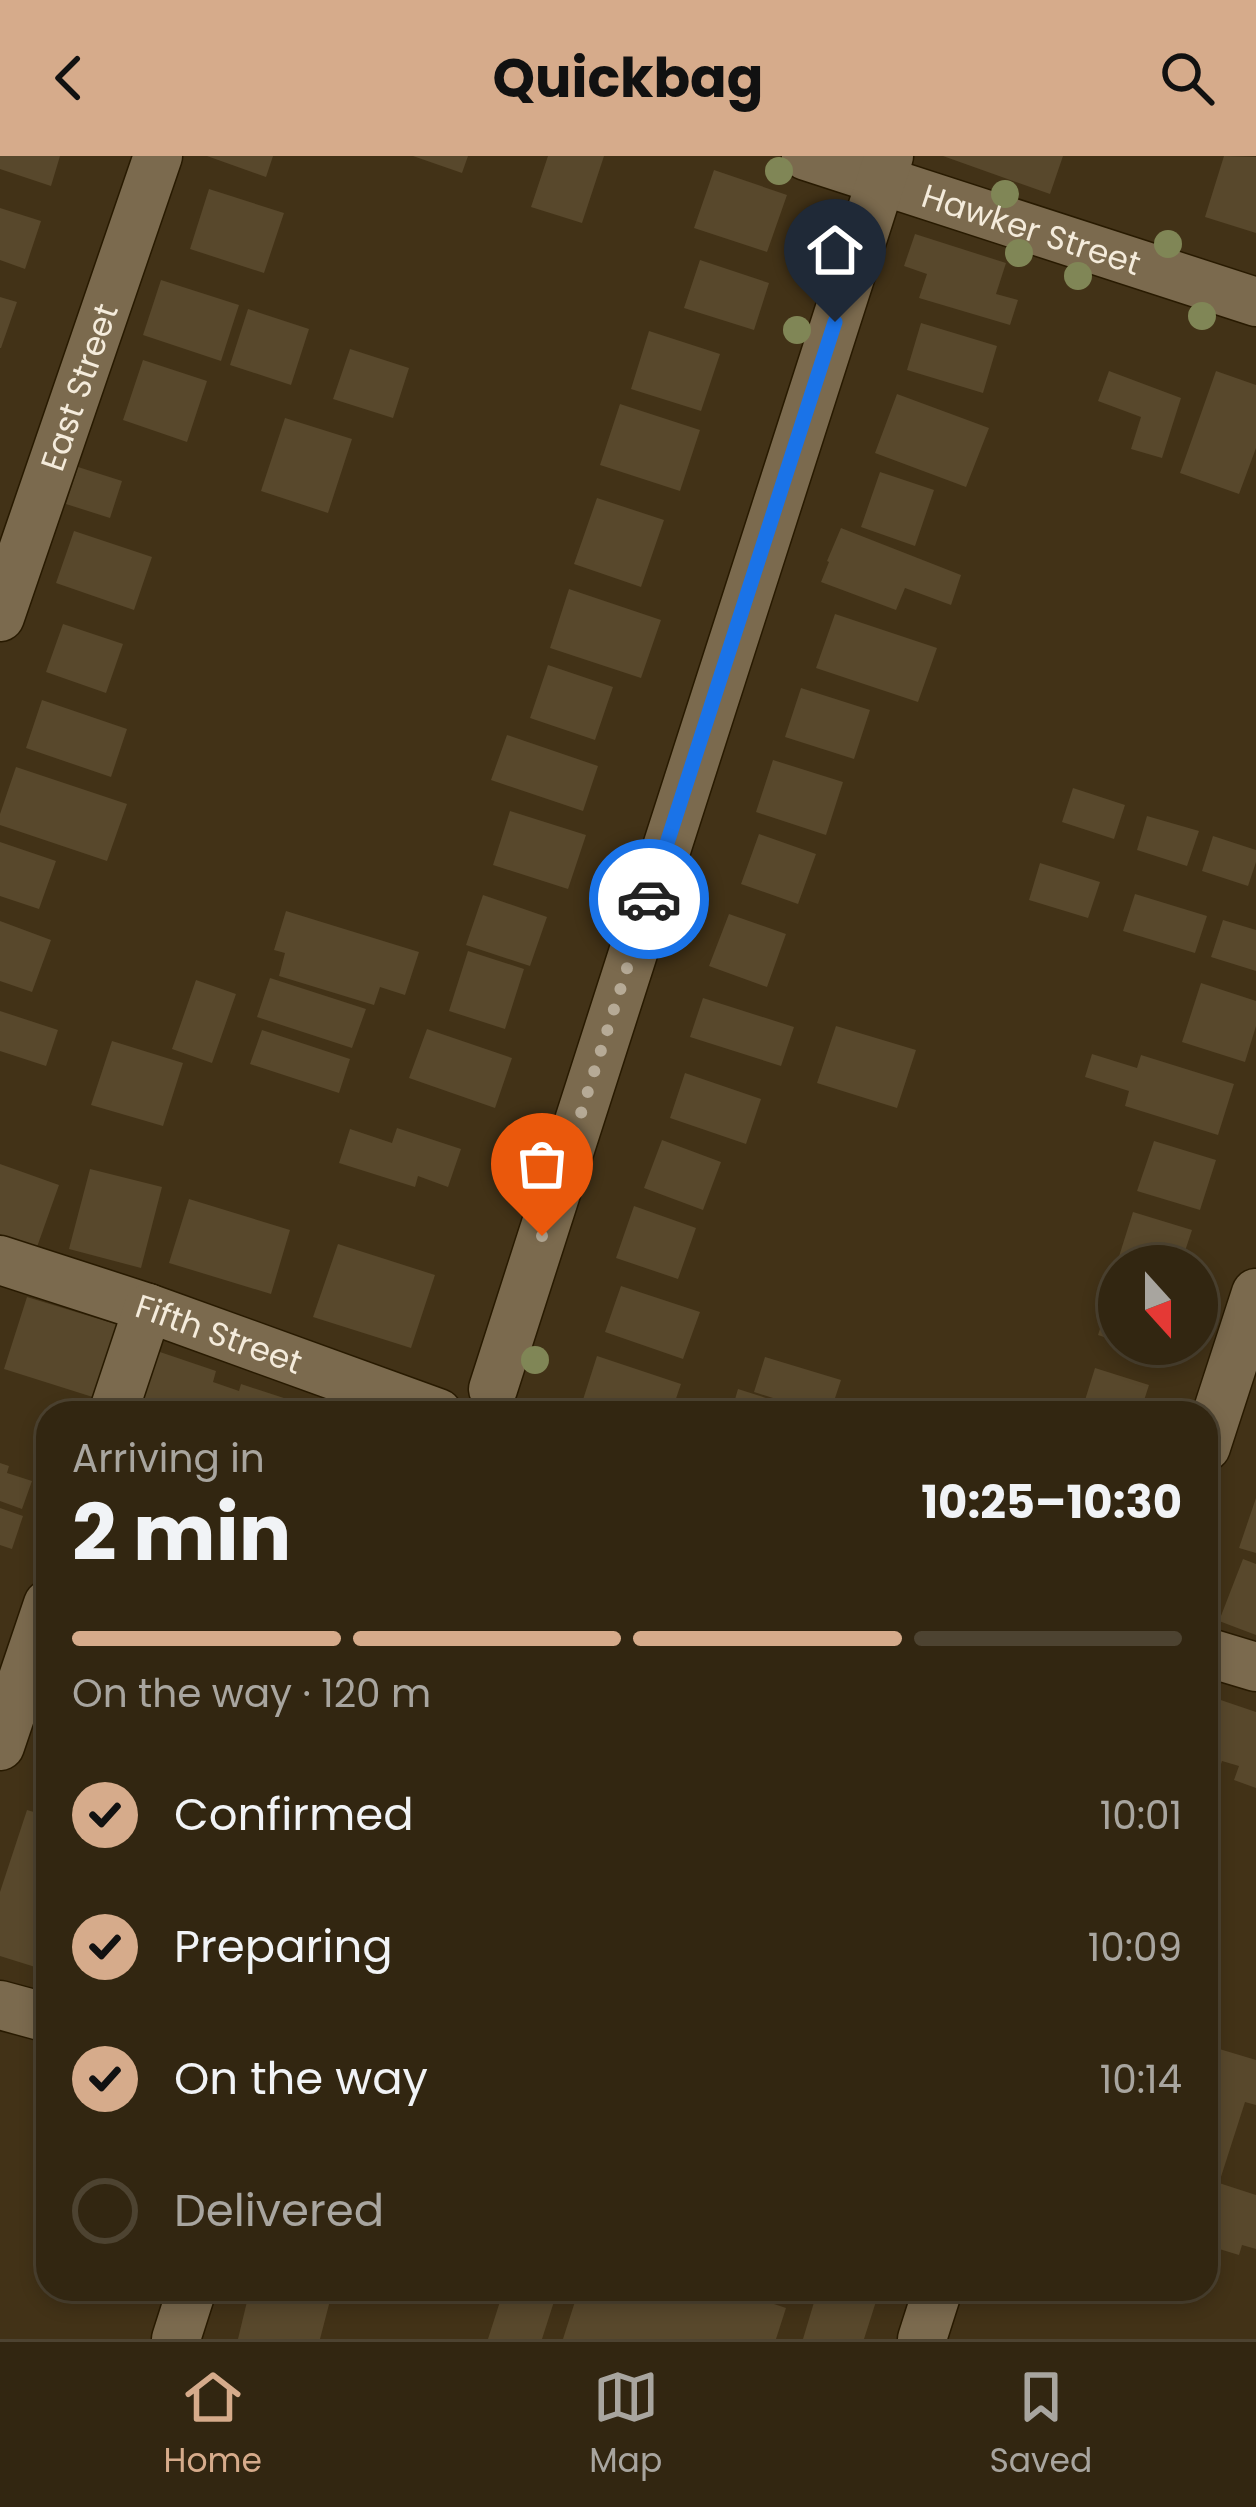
<!DOCTYPE html>
<meta charset="utf-8">
<style>
:root{--surface:#322611;--page:#3a2e1a;--text:#f1f3f6;--muted:#a8a59f;--line:#4d4331;--accent:#d6ab8b}
body{margin:0;font-family:Poppins,sans-serif;background:var(--page);color:var(--text);height:100vh;display:flex;flex-direction:column;font-size:45px;white-space:nowrap}
*{box-sizing:border-box;margin:0}
p{font-size:39px;color:var(--muted)}
.icon{flex:none;width:66px;height:66px;fill:none;stroke:currentColor;stroke-width:2;stroke-linecap:round;stroke-linejoin:round}
.map{position:relative;flex:1;overflow:hidden}
.drawer{position:absolute;left:36px;top:1245px;width:1182px;height:900px;display:flex;flex-direction:column;background:var(--surface);border-radius:36px;box-shadow:0 6px 18px #0003,0 0 0 3px var(--line)}
.drawer>*{flex:none}
.needle{width:78px;rotate:159deg}
.tools{position:absolute;left:1098px;top:1089px;display:grid;gap:24px}
.tools a{display:grid;place-items:center;width:120px;height:120px;border-radius:50%;background:var(--surface);box-shadow:0 6px 18px #0003,0 0 0 3px var(--line);font-size:60px}
.pin{position:absolute;display:grid;place-items:center;width:102px;height:102px;color:#fff;margin:-123px -51px;border-radius:50% 50% 50% 0;rotate:-45deg;box-shadow:0 0 12px #0007}
.pin .icon{rotate:45deg}
.courier{position:absolute;display:grid;place-items:center;width:120px;height:120px;margin:-60px;border:9px solid #1a73e8;border-radius:50%;background:#fff;color:#222;box-shadow:0 3px 15px #0007}
.summary em{font-style:normal;font-weight:700}
.summary div{display:flex;flex-direction:column-reverse}
.summary{display:flex;align-items:center;justify-content:space-between;height:204px;padding:0 36px}
h1{font-size:78px;font-weight:700;line-height:90px}
.bar{display:grid;grid-template-columns:repeat(4,1fr);gap:18px 12px;align-content:center;height:144px;padding:0 36px}
.bar i{height:15px;border-radius:9px;background:var(--line)}
.bar .active{background:var(--accent)}
.bar p{grid-column:span 4}
ol{padding:0 36px;list-style:none}
li{display:flex;align-items:center;gap:36px;height:132px}
li p{margin-inline-start:auto}
li .icon{padding:12px;border-radius:50%;background:var(--accent);color:#111;stroke-width:4}
li:last-child{color:var(--muted)}
li i{width:66px;height:66px;border:6px solid var(--line);border-radius:50%}
header{display:flex;justify-content:space-between;align-items:center;height:156px;padding:0 36px;background:var(--accent);color:#111;font-size:54px;font-weight:700}
.menu{display:flex;justify-content:space-around;align-items:center;height:168px;border-top:3px solid var(--line);background:var(--surface);font-size:33px;color:var(--muted)}
.menu a{display:grid;justify-items:center;gap:6px}
.menu .active{color:var(--accent)}
.map>svg:first-child{display:block}
</style>
<header><svg class="icon" aria-label="back" viewBox="0 0 24 24"><path d="M15 5l-7 7 7 7"/></svg>Quickbag<svg class="icon" aria-label="search" viewBox="0 0 24 24"><circle cx="10" cy="10" r="6"/><path d="M15 15l6 6"/></svg></header>
<div class="map">
<svg width="1256" height="2183" viewBox="0 0 1256 2183">
<rect width="100%" height="100%" fill="#423217"/>
<path fill="#58482c" d="M0 0H60L51 30 0 13Z
M207 0H273L266 21Z
M413 0H468L462 17Z
M548 0H604L582 67 531 51Z
M943 0H1063L1050 38Z
M1224 0 1256 1V77L1205 61Z
M714 14 787 39 767 96 694 72Z
M209 33 284 57 264 117 190 93Z
M0 52 41 65 25 113 0 104Z
M915 78 1006 107 996 138 1018 144 1010 169 919 142 927 118 904 110Z
M700 104 769 127 754 174 684 152Z
M161 124 239 149 221 205 143 179Z
M0 141 17 146 1 192H0Z
M248 153 309 173 291 229 230 209Z
M921 167 997 190 983 237 907 214Z
M649 175 720 198 701 255 631 233Z
M350 193 409 212 393 262 333 243Z
M143 204 207 225 187 286 123 264Z
M1109 215 1181 242 1162 302 1131 293 1141 261 1098 245Z
M1216 215 1256 229V292L1239 338 1180 317Z
M897 238 989 272 966 331 875 297Z
M620 248 700 274 680 335 600 309Z
M285 262 352 283 328 357 261 335Z
M78 311 122 325 110 362 66 348Z
M880 316 934 334 915 390 861 371Z
M597 342 664 364 641 431 574 408Z
M841 372 961 419 951 449 905 432 896 454 821 426 829 406 827 405Z
M74 375 152 401 134 454 56 427Z
M569 433 661 464 641 522 550 492Z
M835 458 937 492 918 546 816 512Z
M63 468 123 488 106 537 46 516Z
M548 509 613 531 595 584 530 562Z
M801 532 870 554 854 603 785 581Z
M42 544 127 573 111 621 26 592Z
M507 579 598 610 583 655 491 624Z
M773 604 843 626 826 679 756 656Z
M16 611 127 648 107 705 0 669V658Z
M1073 632 1125 649 1114 683 1062 666Z
M510 655 586 679 568 733 493 709Z
M1147 660 1199 675 1187 710 1137 694Z
M759 678 816 698 798 748 741 728Z
M1213 680 1256 694V706L1248 730 1202 715Z
M0 686 56 705 39 753 0 740Z
M1040 707 1100 726 1088 762 1029 744Z
M1135 738 1207 760 1195 797 1123 775Z
M483 739 547 761 530 810 466 789Z
M286 755 419 796 405 839 380 831 374 849 279 820 285 797 274 794Z
M729 758 786 778 767 831 709 810Z
M1223 764 1256 774V815L1211 801Z
M0 765 51 784 32 836 0 825Z
M468 795 524 813 505 873 449 855Z
M270 822 366 853 352 892 257 861Z
M196 824 236 838 212 907 172 893Z
M1201 827 1256 845V870L1245 906 1182 886Z
M703 842 794 871 781 910 690 881Z
M0 855 58 874 46 910 0 895Z
M836 870 916 894 897 952 817 927Z
M427 873 512 902 495 952 409 922Z
M262 874 350 903 339 937 250 908Z
M112 885 183 907 163 970 91 949Z
M1092 898 1137 912 1141 899 1234 928 1218 979 1125 950 1129 935 1085 921Z
M685 917 761 943 746 988 670 962Z
M397 972 461 993 448 1031 418 1020 415 1031 339 1007 350 973 392 987Z
M662 984 721 1006 703 1054 644 1032Z
M1154 985 1216 1004 1200 1054 1137 1035Z
M0 1008 59 1029 37 1091 0 1078Z
M90 1013 162 1031 141 1112 69 1093Z
M189 1043 290 1074 271 1138 169 1107Z
M634 1050 696 1072 678 1123 616 1102Z
M1133 1056 1192 1074 1180 1110H1116Z
M338 1088 435 1119 411 1192 313 1161Z
M1115 1126 1119 1127V1186L1098 1179Z
M621 1130 700 1156 683 1203 605 1176Z
M27 1141 122 1170 99 1243 4 1213Z
M1129 1188H1168L1164 1200Z
M157 1195 216 1215 213 1226 239 1235 241 1228 293 1245 289 1257H151L138 1252Z
M597 1200 681 1228 671 1257H603L581 1250Z
M765 1201 841 1224 830 1257H820L754 1236Z
M1095 1212 1149 1229 1140 1257H1081Z
M738 1233 810 1256V1257H731Z
M0 1307 9 1310 7 1317 32 1325 22 1353 0 1345Z
M1256 1342V1397L1239 1392Z
M0 1352 23 1360 12 1393 0 1389Z
M1243 1403 1256 1408V1479L1219 1465Z
M1206 1539 1256 1556V1632L1234 1624 1239 1610 1222 1605 1217 1620 1206 1617Z
M27 1654 48 1660V1815L0 1800V1736Z
M1216 1892 1256 1904V1949L1245 1946 1219 2027 1256 2039V2093L1242 2089 1239 2099 1206 2089V1925Z
M250 2133H333L320 2183H238Z
M504 2133H558L542 2183H488Z
M579 2133H729L786 2152 776 2183H563Z
M818 2133H880L864 2183H803Z"/>
<g fill="none" stroke-linecap="round" stroke-linejoin="round">
<g stroke="#281a00" stroke-width="51">
<g id="minor">
<path id="s1" d="M806 0 1256 146"/>
<path id="s2" d="M0 461 158 0"/>
<path id="s3" d="M0 1104 148 1152 438 1257"/>
<path d="M493 1233 889 0"/>
<path d="M113 1257 148 1152"/>
<path d="M1206 1291 1256 1137"/>
<path d="M1206 1496 1256 1511"/>
<path d="M0 1590 48 1448"/>
<path d="M0 1849 48 1862"/>
<path d="M176 2183 192 2133"/>
<path d="M922 2183 938 2133"/>
</g>
</g>
<use href="#minor" stroke="#7b6a4e" stroke-width="48"/>
</g>
<g fill="#808656">
<circle cx="779" cy="15" r="14"/>
<circle cx="1005" cy="38" r="14"/>
<circle cx="1168" cy="88" r="14"/>
<circle cx="1019" cy="97" r="14"/>
<circle cx="817" cy="110" r="14"/>
<circle cx="1078" cy="120" r="14"/>
<circle cx="1202" cy="160" r="14"/>
<circle cx="797" cy="174" r="14"/>
<circle cx="535" cy="1204" r="14"/>
</g>
<g fill="none" stroke-linecap="round" stroke-linejoin="round">
<path stroke="#b6aa96" stroke-width="12" stroke-dasharray="0 21.6" d="M542 1080 649 743"/>
<path stroke="#1a73e8" stroke-width="15" d="M649 743 835 166"/>
</g>
<g text-anchor="middle" dominant-baseline="central" stroke-width="9" stroke-linejoin="round" paint-order="stroke">
<g font-size="33" fill="#f4ebdb" stroke="#423217">
<text stroke="none"><textPath href="#s1" startOffset="237">Hawker Street</textPath></text>
<text stroke="none"><textPath href="#s2" startOffset="243">East Street</textPath></text>
<text stroke="none"><textPath href="#s3" startOffset="231">Fifth Street</textPath></text>
</g>
</g>
</svg>
<div class="tools">
<a><svg class="needle" viewBox="-14 -14 28 28"><path d="M0-13l5 13h-10z" fill="#e53935"/><path d="M0 13l5-13h-10z" fill="#a8a59f"/></svg></a>
</div>
<div class="pin" style="left:542px;top:1080px;background:#ea580c"><svg class="icon" aria-label="bag" viewBox="0 0 24 24"><path d="M5 8h14l-1 12H6zM9 8a3 3 0 0 1 6 0"/></svg></div>
<div class="pin" style="left:835px;top:166px;background:#1f2937"><svg class="icon" aria-label="home" viewBox="0 0 24 24"><path d="M3 11l9-7 9 7M6 9v11h12V9"/></svg></div>
<div class="courier" style="left:649px;top:743px"><svg class="icon" aria-label="car" viewBox="0 0 24 24"><path d="M5 17H2v-5l4-1 3-4h7l3 4 3 1v5h-3M9 17h6M6 11h13"/><circle cx="7" cy="17" r="2"/><circle cx="17" cy="17" r="2"/></svg></div>
<section class="drawer">
<div class="summary"><div><h1>2 min</h1><p>Arriving in</p></div><em>10:25–10:30</em></div>
<div class="bar"><i class="active"></i><i class="active"></i><i class="active"></i><i></i><p>On the way · 120 m</p></div>
<ol>
<li><svg class="icon" aria-label="check" viewBox="0 0 24 24"><path d="M5 12l5 5 9-10"/></svg>Confirmed<p>10:01</p></li>
<li><svg class="icon" aria-label="check" viewBox="0 0 24 24"><path d="M5 12l5 5 9-10"/></svg>Preparing<p>10:09</p></li>
<li><svg class="icon" aria-label="check" viewBox="0 0 24 24"><path d="M5 12l5 5 9-10"/></svg>On the way<p>10:14</p></li>
<li><i></i>Delivered</li>
</ol>
</section>
</div>
<nav class="menu">
<a class="active"><svg class="icon" aria-label="home" viewBox="0 0 24 24"><path d="M3 11l9-7 9 7M6 9v11h12V9"/></svg>Home</a>
<a><svg class="icon" aria-label="map" viewBox="0 0 24 24"><path d="M3 6l6-2 6 2 6-2v14l-6 2-6-2-6 2zM9 4v14M15 6v14"/></svg>Map</a>
<a><svg class="icon" aria-label="saved" viewBox="0 0 24 24"><path d="M7 4h10v16l-5-4-5 4z"/></svg>Saved</a>
</nav>
